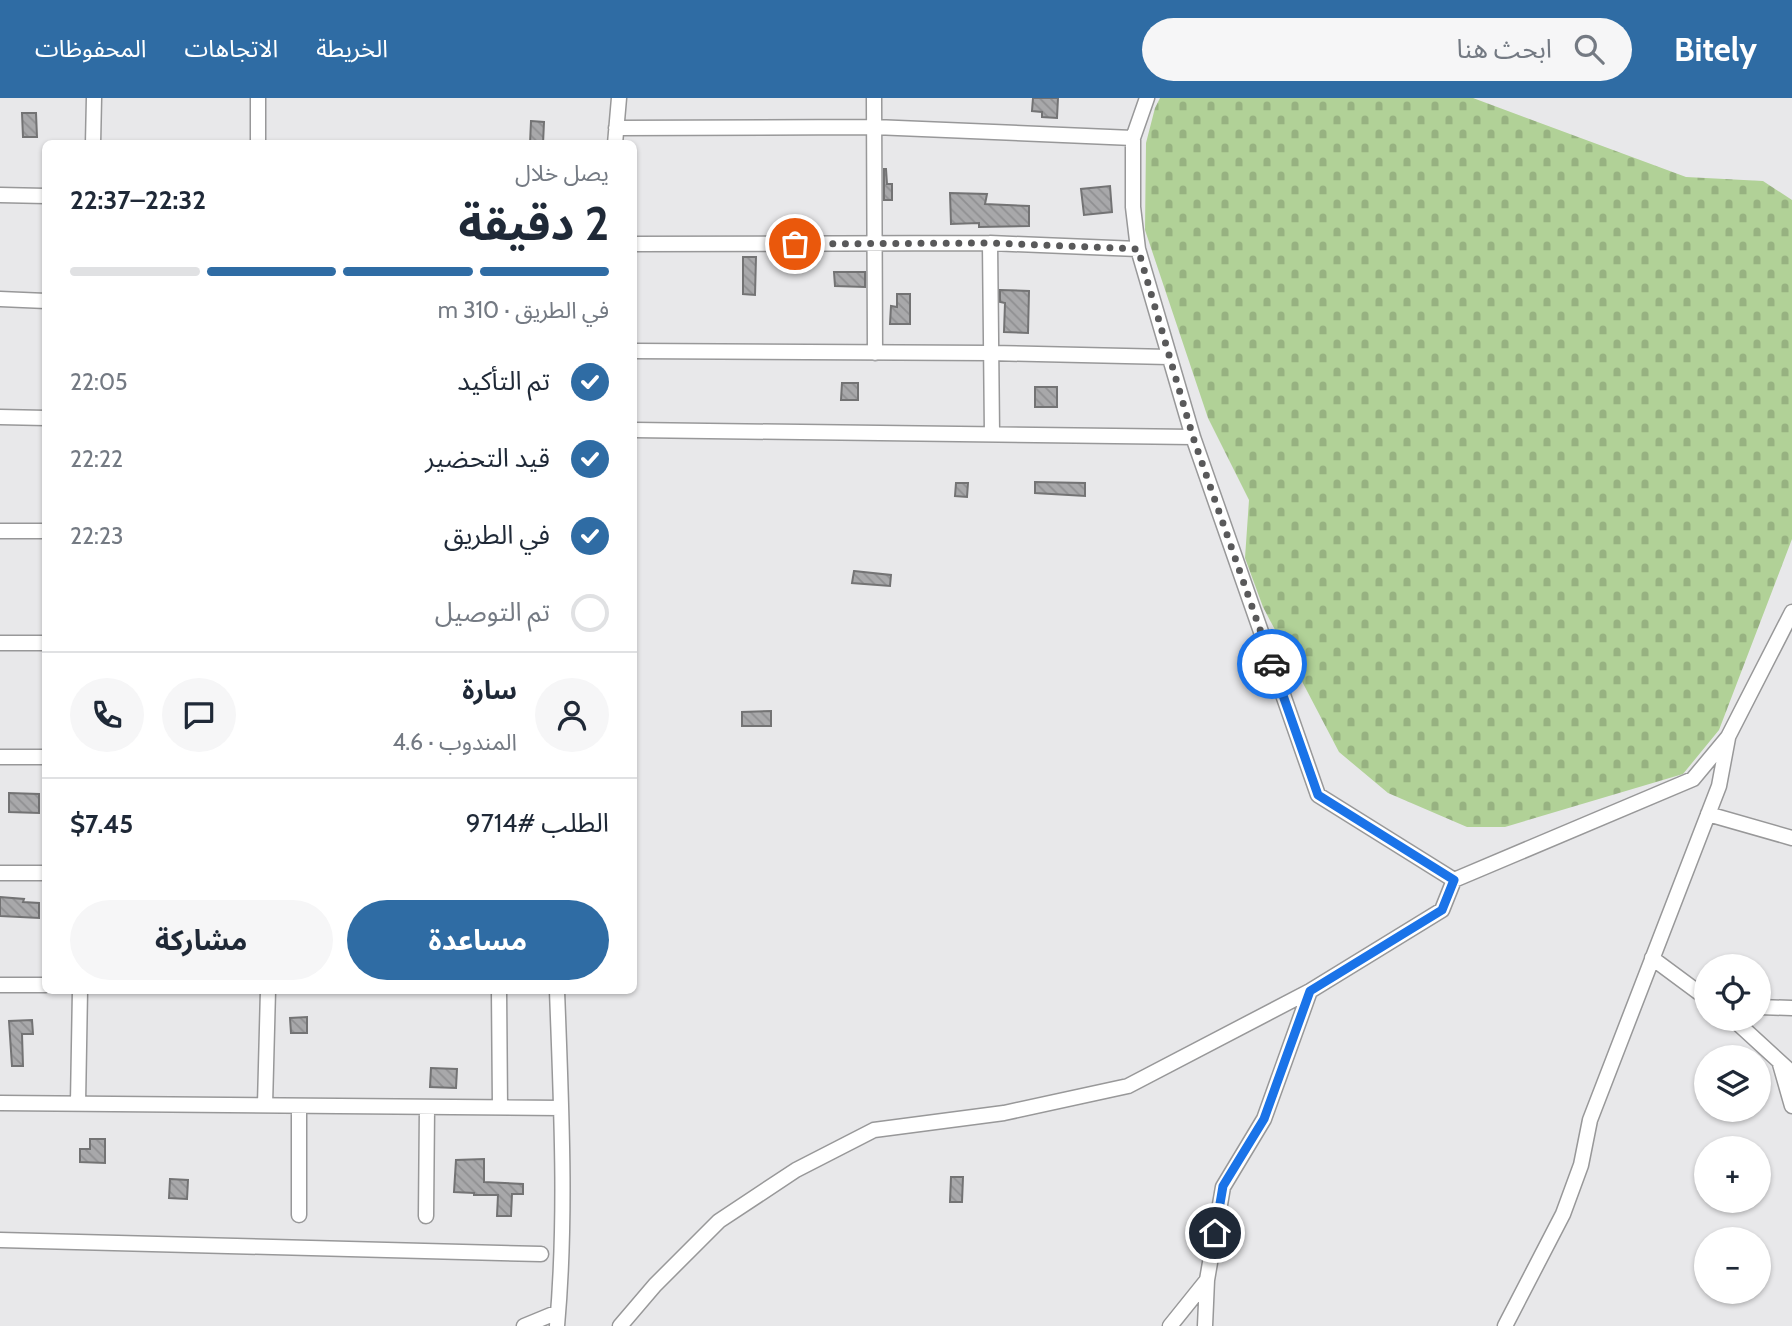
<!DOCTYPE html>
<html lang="ar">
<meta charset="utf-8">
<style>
:root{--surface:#fff;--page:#f6f6f7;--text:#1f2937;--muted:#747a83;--line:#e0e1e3;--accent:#2f6ca4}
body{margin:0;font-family:Cabin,"Noto Sans Arabic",sans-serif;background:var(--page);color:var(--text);direction:rtl;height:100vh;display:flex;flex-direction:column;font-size:26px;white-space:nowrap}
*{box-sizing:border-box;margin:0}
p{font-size:23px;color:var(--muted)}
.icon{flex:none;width:38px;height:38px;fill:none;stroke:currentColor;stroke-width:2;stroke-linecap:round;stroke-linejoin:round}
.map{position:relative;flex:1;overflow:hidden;direction:ltr}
.details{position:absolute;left:42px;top:42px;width:595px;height:854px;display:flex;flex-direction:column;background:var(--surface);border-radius:10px;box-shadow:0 2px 5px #0004;direction:rtl}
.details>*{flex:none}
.buttons{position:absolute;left:1694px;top:856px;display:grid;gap:14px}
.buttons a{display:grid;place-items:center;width:77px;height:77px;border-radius:50%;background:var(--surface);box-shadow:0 2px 5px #0004;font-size:35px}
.pin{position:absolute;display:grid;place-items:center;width:60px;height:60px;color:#fff;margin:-30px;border:4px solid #fff;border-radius:50%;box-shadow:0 2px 7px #0007}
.courier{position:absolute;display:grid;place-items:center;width:70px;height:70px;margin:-35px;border:5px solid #1a73e8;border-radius:50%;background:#fff;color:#222;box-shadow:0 2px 9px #0007}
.overview em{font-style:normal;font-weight:700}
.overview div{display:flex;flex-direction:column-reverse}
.overview{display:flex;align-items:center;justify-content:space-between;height:119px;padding:0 28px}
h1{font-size:46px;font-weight:700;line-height:52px}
.bar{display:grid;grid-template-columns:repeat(4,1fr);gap:10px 7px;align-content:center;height:84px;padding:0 28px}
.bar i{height:9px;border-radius:5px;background:var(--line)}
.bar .current{background:var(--accent)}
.bar p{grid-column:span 4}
.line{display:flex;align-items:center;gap:18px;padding:0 28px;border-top:2px solid var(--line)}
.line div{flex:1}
.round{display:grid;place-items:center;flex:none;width:74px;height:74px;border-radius:37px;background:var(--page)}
ol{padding:0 28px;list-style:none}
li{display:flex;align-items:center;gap:21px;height:77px}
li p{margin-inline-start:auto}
li .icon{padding:7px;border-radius:50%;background:var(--accent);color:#fff;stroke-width:4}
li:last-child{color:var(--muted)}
li i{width:38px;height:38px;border:4px solid var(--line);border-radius:50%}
.button{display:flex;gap:14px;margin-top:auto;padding:14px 28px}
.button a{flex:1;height:80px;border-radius:42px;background:var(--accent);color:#fff;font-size:28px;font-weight:700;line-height:80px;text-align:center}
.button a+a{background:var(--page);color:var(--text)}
header{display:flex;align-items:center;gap:42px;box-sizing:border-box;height:98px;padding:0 35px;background:var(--accent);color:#fff}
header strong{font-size:33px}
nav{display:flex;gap:38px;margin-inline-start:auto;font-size:24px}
.search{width:490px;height:63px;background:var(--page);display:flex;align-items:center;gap:18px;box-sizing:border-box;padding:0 24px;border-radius:38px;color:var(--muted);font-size:26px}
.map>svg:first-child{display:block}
</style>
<header>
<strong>Bitely</strong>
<div class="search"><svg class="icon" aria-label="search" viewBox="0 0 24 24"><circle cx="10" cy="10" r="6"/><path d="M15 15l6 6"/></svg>ابحث هنا</div>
<nav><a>الخريطة</a><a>الاتجاهات</a><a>المحفوظات</a></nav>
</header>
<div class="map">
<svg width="1792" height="1228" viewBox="0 0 1792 1228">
<defs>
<pattern id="cemetery-stones" width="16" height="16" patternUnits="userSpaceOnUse" patternTransform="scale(1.75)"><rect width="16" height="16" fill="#b1d197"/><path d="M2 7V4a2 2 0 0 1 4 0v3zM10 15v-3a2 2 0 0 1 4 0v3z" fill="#97b281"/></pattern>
<pattern id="building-back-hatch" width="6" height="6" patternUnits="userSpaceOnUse" patternTransform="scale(1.75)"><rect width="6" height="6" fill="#a8a8aa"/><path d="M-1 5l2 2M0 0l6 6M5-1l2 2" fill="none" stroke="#8f8f91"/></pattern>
</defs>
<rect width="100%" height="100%" fill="#e8e8ea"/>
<path fill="url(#cemetery-stones)" d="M1160 0H1473L1686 79 1763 83 1792 102V441L1719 632 1683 676 1505 729H1467L1388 695 1339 654 1263 509 1245 460 1249 402 1208 320 1145 132 1146 45 1155 10Z"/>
<path fill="url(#building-back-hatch)" stroke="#737374" stroke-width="2" d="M1033 0H1058L1057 20 1042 19V14L1032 13Z
M22 15H36L37 39H23Z
M531 23 544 24 543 46H530Z
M884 71H886L887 86H892V102H884Z
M1110 88 1112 114 1084 117 1081 91Z
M950 95 987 96 985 106 1029 108V128L979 129V125L951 126Z
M743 159H756L755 197 743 196Z
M834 174H865V189L835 188Z
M1000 192 1029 193 1028 235 1004 234 1005 205 1000 204Z
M897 196H910V226H890L891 208 897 209Z
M842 285H858V302H841Z
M1035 289H1057V309H1035Z
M1035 384 1085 385V398L1035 395Z
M956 385H968L967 399 955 398Z
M854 473 891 477 890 488 852 485Z
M771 613V628H742V614Z
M9 695 39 696V715L9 714Z
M0 799 24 801 23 804 39 805V820L0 818Z
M307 919V935H291L290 920Z
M32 922 33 936H22L23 968H12L9 923Z
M431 970 457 971 456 990 430 989Z
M90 1041H105V1065L80 1064V1051H90Z
M484 1061V1084L523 1086V1096H512L511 1118H497L498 1097H474V1095L454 1094 456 1062Z
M951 1079H963L962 1104H950Z
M170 1081 188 1082 187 1101 169 1100Z"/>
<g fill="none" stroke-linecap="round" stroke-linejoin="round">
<g stroke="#989899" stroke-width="17">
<path id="street" d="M258 0V46
M874 0 875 255
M1147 0 1133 40V109L1138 151 1193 339 1318 697 1454 782
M616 30 874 29 1133 40
M93 46 94 0
M615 46 619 0
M0 97 46 98
M990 145 992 335
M634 146 990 145 1138 151
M0 201 46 203
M634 253 990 255 1169 259
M0 319 46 320
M634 332 1193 339
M0 433H46
M0 545H46
M0 659H46
M1708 716 1792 740
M0 775H46
M1652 860 1706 900
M0 887H46
M499 892 500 1009
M1759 909 1792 910
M1732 920 1792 975
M1780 966 1792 1008
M0 1005 561 1010
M78 1005 80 892
M265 1007 268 892
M299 1008V1117
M426 1118 427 1009
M0 1142 541 1156
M524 1228 558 1214
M557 1228C567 1117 561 1004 557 892
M620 1228 655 1187 719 1123 796 1072 874 1032 1004 1015 1128 988 1310 893 1442 812 1454 782 1693 681 1728 639 1792 514
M1170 1228 1207 1182
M1205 1228 1207 1182 1223 1089 1264 1021 1310 893
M1505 1228 1563 1116 1581 1067 1590 1022 1719 688 1728 640"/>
</g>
<use href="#street" stroke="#fff" stroke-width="14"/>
</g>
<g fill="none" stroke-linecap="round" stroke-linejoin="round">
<path stroke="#59595a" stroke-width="7" stroke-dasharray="0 12.6" d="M795 146 990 145 1138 151 1193 339 1272 566"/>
<path stroke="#1a73e8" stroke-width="9" d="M1215 1135 1223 1088 1264 1021 1310 893 1442 812 1454 782 1318 697 1272 566"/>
</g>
</svg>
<div class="buttons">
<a><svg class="icon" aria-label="locate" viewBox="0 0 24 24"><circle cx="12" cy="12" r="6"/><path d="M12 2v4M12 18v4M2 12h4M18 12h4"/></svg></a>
<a><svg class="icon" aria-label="layers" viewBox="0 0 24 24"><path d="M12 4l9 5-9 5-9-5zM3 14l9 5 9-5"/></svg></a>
<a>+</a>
<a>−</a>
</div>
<div class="pin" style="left:795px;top:146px;background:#ea580c"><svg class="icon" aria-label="bag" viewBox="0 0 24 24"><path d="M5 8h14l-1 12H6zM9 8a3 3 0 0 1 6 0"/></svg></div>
<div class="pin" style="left:1215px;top:1135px;background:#1f2937"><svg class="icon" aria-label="home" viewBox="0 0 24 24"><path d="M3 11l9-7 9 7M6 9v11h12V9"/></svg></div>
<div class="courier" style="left:1272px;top:566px"><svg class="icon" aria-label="car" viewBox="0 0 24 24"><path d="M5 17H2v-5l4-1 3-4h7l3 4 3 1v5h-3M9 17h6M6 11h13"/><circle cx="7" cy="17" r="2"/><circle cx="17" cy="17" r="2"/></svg></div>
<section class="details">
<div class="overview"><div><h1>2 دقيقة</h1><p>يصل خلال</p></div><em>22:32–22:37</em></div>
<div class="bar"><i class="current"></i><i class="current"></i><i class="current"></i><i></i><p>في الطريق · 310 m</p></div>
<ol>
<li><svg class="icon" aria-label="check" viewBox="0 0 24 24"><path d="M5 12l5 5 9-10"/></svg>تم التأكيد<p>22:05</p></li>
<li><svg class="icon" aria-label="check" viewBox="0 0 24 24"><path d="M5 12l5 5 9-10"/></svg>قيد التحضير<p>22:22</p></li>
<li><svg class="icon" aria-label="check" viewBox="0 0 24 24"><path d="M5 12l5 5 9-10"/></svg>في الطريق<p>22:23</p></li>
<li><i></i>تم التوصيل</li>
</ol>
<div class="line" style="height:126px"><a class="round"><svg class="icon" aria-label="person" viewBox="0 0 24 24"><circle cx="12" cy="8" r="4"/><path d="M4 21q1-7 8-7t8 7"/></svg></a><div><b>سارة</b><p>المندوب · 4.6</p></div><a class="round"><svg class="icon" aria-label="chat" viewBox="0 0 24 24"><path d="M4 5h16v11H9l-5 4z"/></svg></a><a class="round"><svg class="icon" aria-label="phone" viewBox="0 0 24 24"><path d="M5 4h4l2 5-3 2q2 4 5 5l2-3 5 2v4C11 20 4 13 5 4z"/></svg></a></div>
<div class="line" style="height:91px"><div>الطلب #9714</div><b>$7.45</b></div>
<div class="button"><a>مساعدة</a><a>مشاركة</a></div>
</section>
</div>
